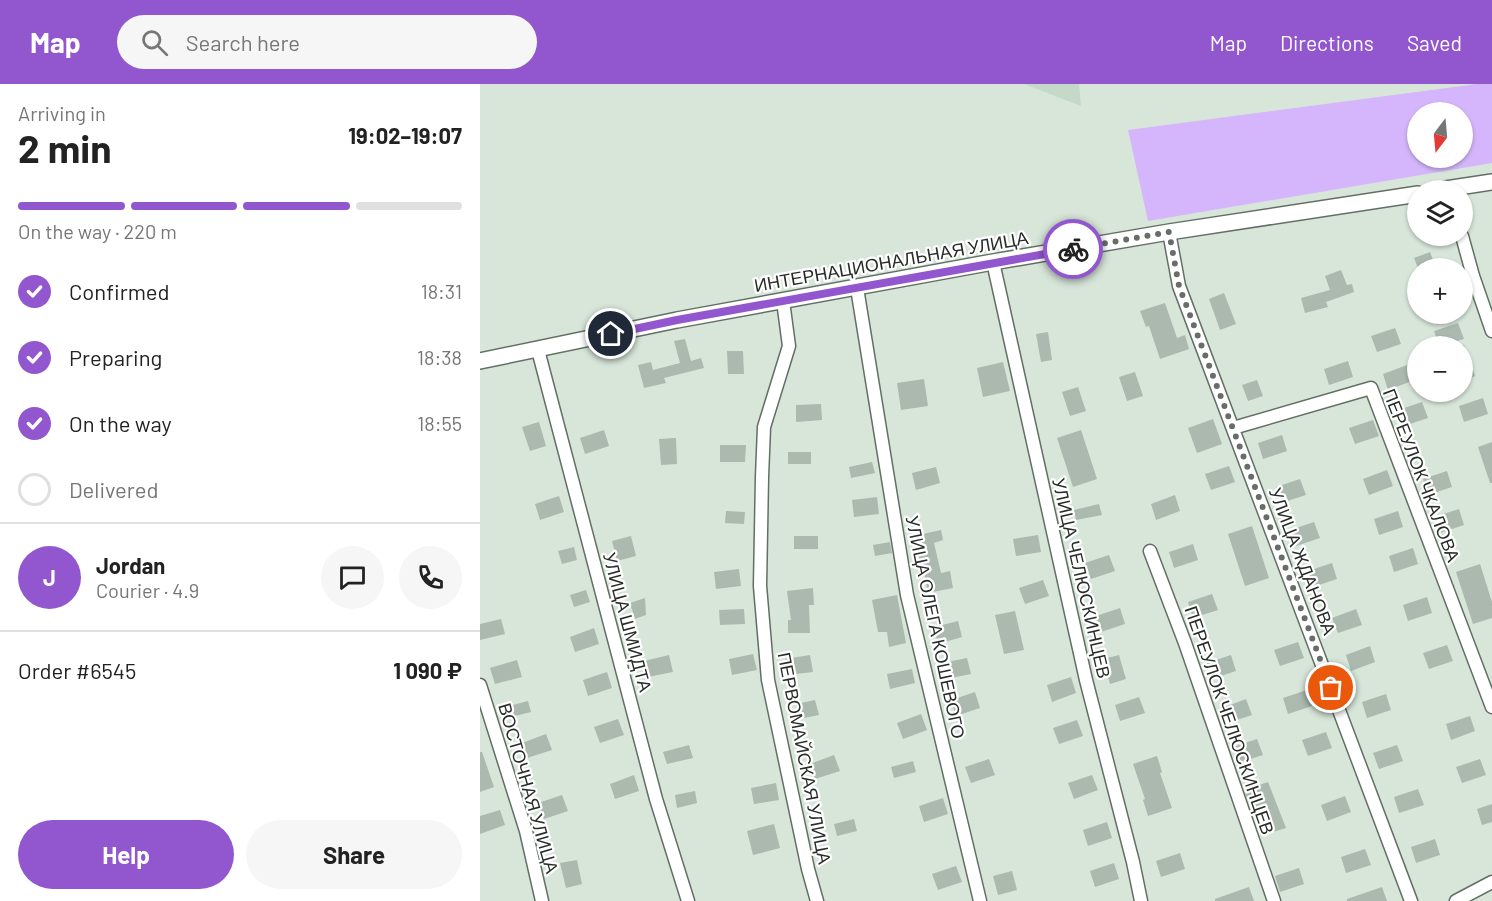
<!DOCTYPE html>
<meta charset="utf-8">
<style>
:root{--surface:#fff;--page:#f6f6f6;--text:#222;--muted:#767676;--line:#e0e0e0;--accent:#9257ce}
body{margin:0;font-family:Barlow,sans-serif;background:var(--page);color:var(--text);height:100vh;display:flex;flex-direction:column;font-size:22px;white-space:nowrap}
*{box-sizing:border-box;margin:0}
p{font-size:20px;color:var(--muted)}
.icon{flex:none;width:33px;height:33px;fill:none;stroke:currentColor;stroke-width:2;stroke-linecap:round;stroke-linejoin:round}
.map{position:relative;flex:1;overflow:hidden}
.drawer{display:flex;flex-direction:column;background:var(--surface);width:480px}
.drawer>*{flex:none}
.needle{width:39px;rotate:196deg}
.tools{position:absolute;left:927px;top:18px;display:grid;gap:12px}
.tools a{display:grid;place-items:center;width:66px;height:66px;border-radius:50%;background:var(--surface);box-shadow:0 2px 4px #0004;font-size:30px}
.pin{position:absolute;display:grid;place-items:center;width:51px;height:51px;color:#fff;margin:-26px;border:3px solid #fff;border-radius:50%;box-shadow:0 2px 6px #0007}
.courier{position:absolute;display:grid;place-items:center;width:60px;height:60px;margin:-30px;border:4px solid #9257ce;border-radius:50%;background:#fff;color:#222;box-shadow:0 2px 8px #0007}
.head em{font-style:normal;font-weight:700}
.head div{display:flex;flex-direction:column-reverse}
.head{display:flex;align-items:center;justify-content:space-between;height:102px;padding:0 18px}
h1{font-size:39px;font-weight:700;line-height:45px}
.bar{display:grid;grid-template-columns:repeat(4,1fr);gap:9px 6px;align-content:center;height:72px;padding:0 18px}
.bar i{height:8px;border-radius:4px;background:var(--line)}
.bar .on{background:var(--accent)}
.bar p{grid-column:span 4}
.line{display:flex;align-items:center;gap:15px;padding:0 18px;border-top:2px solid var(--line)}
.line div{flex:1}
.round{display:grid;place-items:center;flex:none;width:63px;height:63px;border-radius:32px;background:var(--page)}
ol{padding:0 18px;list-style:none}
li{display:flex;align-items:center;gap:18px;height:66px}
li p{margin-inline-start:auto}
li .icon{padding:6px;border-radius:50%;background:var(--accent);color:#fff;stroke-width:4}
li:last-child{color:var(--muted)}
li i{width:33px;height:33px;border:3px solid var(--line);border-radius:50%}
.primary-button{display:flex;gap:12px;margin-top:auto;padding:12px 18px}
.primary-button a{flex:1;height:69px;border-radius:36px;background:var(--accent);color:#fff;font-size:24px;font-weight:700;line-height:69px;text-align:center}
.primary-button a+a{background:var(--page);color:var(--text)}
header{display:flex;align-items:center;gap:36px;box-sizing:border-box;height:84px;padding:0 30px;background:var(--accent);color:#fff}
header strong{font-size:28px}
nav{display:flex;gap:33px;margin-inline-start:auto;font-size:21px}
.search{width:420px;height:54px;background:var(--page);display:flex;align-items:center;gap:15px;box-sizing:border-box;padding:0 21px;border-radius:33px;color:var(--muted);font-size:22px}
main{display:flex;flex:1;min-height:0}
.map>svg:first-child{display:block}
</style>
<header>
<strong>Map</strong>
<div class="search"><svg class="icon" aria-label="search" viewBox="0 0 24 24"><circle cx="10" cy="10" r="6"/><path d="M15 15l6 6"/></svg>Search here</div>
<nav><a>Map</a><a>Directions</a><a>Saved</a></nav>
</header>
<main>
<section class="drawer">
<div class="head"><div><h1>2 min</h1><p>Arriving in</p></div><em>19:02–19:07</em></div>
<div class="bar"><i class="on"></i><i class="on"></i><i class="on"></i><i></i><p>On the way · 220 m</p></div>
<ol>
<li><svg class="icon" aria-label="check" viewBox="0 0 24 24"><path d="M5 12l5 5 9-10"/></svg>Confirmed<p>18:31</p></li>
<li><svg class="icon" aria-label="check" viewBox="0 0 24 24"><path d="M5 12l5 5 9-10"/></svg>Preparing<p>18:38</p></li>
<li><svg class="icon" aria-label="check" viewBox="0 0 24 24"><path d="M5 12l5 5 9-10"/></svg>On the way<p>18:55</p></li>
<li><i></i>Delivered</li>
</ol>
<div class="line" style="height:108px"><b class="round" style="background:var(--accent);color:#fff">J</b><div><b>Jordan</b><p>Courier · 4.9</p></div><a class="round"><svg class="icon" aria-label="chat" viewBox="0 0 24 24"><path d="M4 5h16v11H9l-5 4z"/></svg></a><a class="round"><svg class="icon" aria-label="phone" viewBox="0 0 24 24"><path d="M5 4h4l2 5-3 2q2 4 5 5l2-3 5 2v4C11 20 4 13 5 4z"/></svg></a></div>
<div class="line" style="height:78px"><div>Order #6545</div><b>1 090 ₽</b></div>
<div class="primary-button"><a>Help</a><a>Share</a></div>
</section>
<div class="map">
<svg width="1012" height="817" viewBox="0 0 1012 817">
<rect width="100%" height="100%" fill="#d8e6da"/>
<path fill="#c5d9c8" d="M544 0H599L601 22Z"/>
<path fill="#d5b6fc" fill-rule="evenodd" d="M997 0H1012V79L668 137 648 46ZM938 28H982V74H938Z"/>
<path fill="#abb9ae" d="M950 168 956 184H938L934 174Z
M861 186 867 201 872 200 874 208 846 218 848 223 825 229 821 214 850 206 845 192Z
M744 209 756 240 740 246 729 215Z
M685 219 697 254 705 251 709 265 680 275 669 242 666 243 660 227Z
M978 239 984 255 959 262 954 247Z
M915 244 921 260 897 268 891 252Z
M568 248 572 276 561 278 556 250Z
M205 255 211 277 221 274 224 284 184 294 186 299 164 304 158 281 171 278 173 286 200 279 194 257Z
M982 261H984L995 292 982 297Z
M247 267H263L264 290H248Z
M868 277 873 293 849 301 844 285Z
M523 278 530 307 503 313 497 284Z
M927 281 932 297 908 306 903 290Z
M655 288 663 312 647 317 639 293Z
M444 295 448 322 421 326 417 299Z
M777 296 783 312 768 317 762 301Z
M598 303 606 327 590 332 582 308Z
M1003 314 1008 330 984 338 979 322Z
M942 318 948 334 924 342 918 326Z
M341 320 342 336 316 338V321Z
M733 335 742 360 717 369 708 344Z
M893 336 899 352 875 360 869 344Z
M59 338 66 362 50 367 42 343Z
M124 346 129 362 105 370 100 354Z
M601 346 617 395 593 403 577 354Z
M802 351 807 367 783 375 778 359Z
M196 354 197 380 181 381 179 355Z
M1012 358V399H1010L998 363Z
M240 361H266L265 378H240Z
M308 368H331V380H308Z
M392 378 395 389 371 394 369 383Z
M749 382 755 398 731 406 725 390Z
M456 383 460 399 436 406 432 389Z
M907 386 913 402 889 411 883 395Z
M967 387 972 403 948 411 943 395Z
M820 395 826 411 801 419 796 403Z
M695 411 700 427 676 436 671 420Z
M79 412 84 428 60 436 55 420Z
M397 413 399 430 374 433 372 416Z
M619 420 622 431 596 436 594 426Z
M979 425 984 441 960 449 954 433Z
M246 427 265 428 264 440 245 439Z
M918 427 923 443 899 451 894 435Z
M834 438 840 454 816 462 810 446Z
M772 442 789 494 765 502 748 450Z
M461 446 463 456 454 459 461 489 470 487 473 504 448 509 442 478 440 479 438 468 441 467 438 451Z
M558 451 561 468 536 472 533 455Z
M151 452 156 472 137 477 132 457Z
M314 452H338V465H314Z
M410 458 412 469 395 472 393 461Z
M713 460 718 476 694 484 689 468Z
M94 463 97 476 82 480 78 467Z
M933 464 938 480 914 488 909 472Z
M629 471 635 487 611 495 605 479Z
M852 479 857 495 833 503 828 487Z
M1000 480 1012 518V534L993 540 976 488Z
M259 485 261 502 236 505 234 488Z
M563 496 569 512 545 520 539 504Z
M333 504 334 521H329L330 549H308V536H311L307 507Z
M106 506 110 518 94 523 90 511Z
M732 510 738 526 713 534 708 518Z
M417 511 426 559 409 563 407 548H398L392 516Z
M947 513 952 529 928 537 923 521Z
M165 514 166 531 155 535 150 519Z
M640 524 645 540 621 548 616 532Z
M264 525 265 540 240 541 239 526Z
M876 525 882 541 858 549 852 534Z
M535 527 544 566 524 570 515 531Z
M21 535 25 550 0 556V540Z
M478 537 482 553 458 560 454 543Z
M114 544 119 560 95 568 90 553Z
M818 558 824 574 800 582 794 566Z
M967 561 973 577 949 585 943 569Z
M890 562 895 578 871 587 866 571Z
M273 570 277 586 252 591 249 575Z
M189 571 193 588 168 593 164 577Z
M330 571 333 588 308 591 305 575Z
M639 571 646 595 630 600 623 575Z
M751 571 756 587 732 595 727 579Z
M487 574 491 590 466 595 462 579Z
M37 576 42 593 15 600 10 584Z
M432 585 435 599 410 605 407 590Z
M127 588 132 604 108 612 103 596Z
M591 593 596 609 572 618 567 601Z
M827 606 832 622 808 630 803 614Z
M495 608 500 624 476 632 471 616Z
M906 610 911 626 887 634 882 618Z
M659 613 665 629 640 637 635 621Z
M766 615 772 631 748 639 742 624Z
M335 616 339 631 319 635 316 620Z
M48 617 51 628 27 634 25 623Z
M441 630 447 646 423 655 417 639Z
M990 632 995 647 971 656 966 640Z
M138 635 144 651 120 659 114 643Z
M597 636 603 652 579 660 573 644Z
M846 648 852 664 828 672 822 656Z
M66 650 72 666 47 674 42 659Z
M777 655 783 671 758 679 753 663Z
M209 661 213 674 187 680 183 668Z
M917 661 923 677 899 685 893 669Z
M0 668H2L14 703 0 708Z
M354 671 360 687 335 695 330 680Z
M677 672 682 688 680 689 692 724 668 732 663 716 665 715 653 680Z
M509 675 515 691 491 699 485 683Z
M1000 675 1006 691 982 699 976 683Z
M433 677 436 688 414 694 411 683Z
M154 691 159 707 135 715 130 700Z
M612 691 618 706 594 715 588 699Z
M788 698 806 744 781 752 764 706Z
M296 699 299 716 274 720 271 704Z
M938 705 944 721 919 729 914 713Z
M215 707 217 719 197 724 195 711Z
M82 711 88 727 64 735 58 719Z
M865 712 871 728 847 737 841 721Z
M463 714 468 730 444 738 439 722Z
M1012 720V738L1002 741 997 725Z
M20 726 25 741 0 750V732Z
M374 735 377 747 357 752 354 740Z
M627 738 632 754 608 762 603 746Z
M294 740 300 764 273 771 267 747Z
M955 755 960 771 936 779 931 763Z
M885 765 891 781 866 789 861 773Z
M700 769 705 785 681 793 676 777Z
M97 776 102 800 86 804 80 779Z
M634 779 639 795 615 803 610 787Z
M476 782 482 798 458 806 452 790Z
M819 784 824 800 800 808 795 792Z
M532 787 537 806 518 811 513 792Z
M769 803 774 817H735V815Z
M902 803 907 817H867V815Z"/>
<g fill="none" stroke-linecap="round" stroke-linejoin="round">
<g stroke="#636f65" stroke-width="15">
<path id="minor" d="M689 148 699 202 931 817
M982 152 993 192 1012 247
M513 178 606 596 653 778 661 817
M377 204 427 511 500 817
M303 217 309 262 284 343 282 393 280 502 288 596 328 785 337 817
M58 266 176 715 208 817
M753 344 891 304 1012 623
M670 467 705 559 794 817
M0 601 46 747 62 817
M976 817 1012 798"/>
</g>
<g stroke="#636f65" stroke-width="18">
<path id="tertiary" d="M959 106 1012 98
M0 277 197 236 513 178 689 148 938 110"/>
</g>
<use href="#minor" stroke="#fff" stroke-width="12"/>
<use href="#tertiary" stroke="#fff" stroke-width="15"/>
</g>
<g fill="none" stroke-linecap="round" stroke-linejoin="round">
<path stroke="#666e67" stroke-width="6" stroke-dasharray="0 10.8" d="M593 165 689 148 699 202 851 604"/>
<path stroke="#9257ce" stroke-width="8" d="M131 250 197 236 593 165"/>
</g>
<g text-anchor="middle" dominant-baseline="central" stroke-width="4.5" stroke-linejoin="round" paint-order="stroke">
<g font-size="18" fill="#282d29" stroke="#fff">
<text transform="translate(411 177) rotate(-10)">ИНТЕРНАЦИОНАЛЬНАЯ УЛИЦА</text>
<text transform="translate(942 391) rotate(69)">ПЕРЕУЛОК ЧКАЛОВА</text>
<text transform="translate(823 477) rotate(69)">УЛИЦА ЖДАНОВА</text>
<text transform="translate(602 494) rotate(77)">УЛИЦА ЧЕЛЮСКИНЦЕВ</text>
<text transform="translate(148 538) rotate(75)">УЛИЦА ШМИДТА</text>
<text transform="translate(456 543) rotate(78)">УЛИЦА ОЛЕГА КОШЕВОГО</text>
<text transform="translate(750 636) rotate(71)">ПЕРЕУЛОК ЧЕЛЮСКИНЦЕВ</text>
<text transform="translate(325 674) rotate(79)">ПЕРВОМАЙСКАЯ УЛИЦА</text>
<text transform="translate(49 704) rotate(74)">ВОСТОЧНАЯ УЛИЦА</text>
</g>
</g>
</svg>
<div class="tools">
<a><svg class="needle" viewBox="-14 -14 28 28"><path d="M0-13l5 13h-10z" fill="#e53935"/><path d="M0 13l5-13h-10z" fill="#767676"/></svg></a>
<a><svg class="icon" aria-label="layers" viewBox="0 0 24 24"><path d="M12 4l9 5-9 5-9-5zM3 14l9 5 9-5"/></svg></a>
<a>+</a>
<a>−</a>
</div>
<div class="pin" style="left:851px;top:604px;background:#ea580c"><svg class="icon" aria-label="bag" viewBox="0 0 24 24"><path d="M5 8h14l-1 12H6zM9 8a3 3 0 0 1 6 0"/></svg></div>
<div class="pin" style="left:131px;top:250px;background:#1f2937"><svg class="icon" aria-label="home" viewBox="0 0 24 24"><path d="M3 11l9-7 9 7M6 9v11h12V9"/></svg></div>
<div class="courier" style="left:593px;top:165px"><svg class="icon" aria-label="bike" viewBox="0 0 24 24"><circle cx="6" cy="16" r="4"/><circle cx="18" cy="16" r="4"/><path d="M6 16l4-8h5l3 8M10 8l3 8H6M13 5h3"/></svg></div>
</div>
</main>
